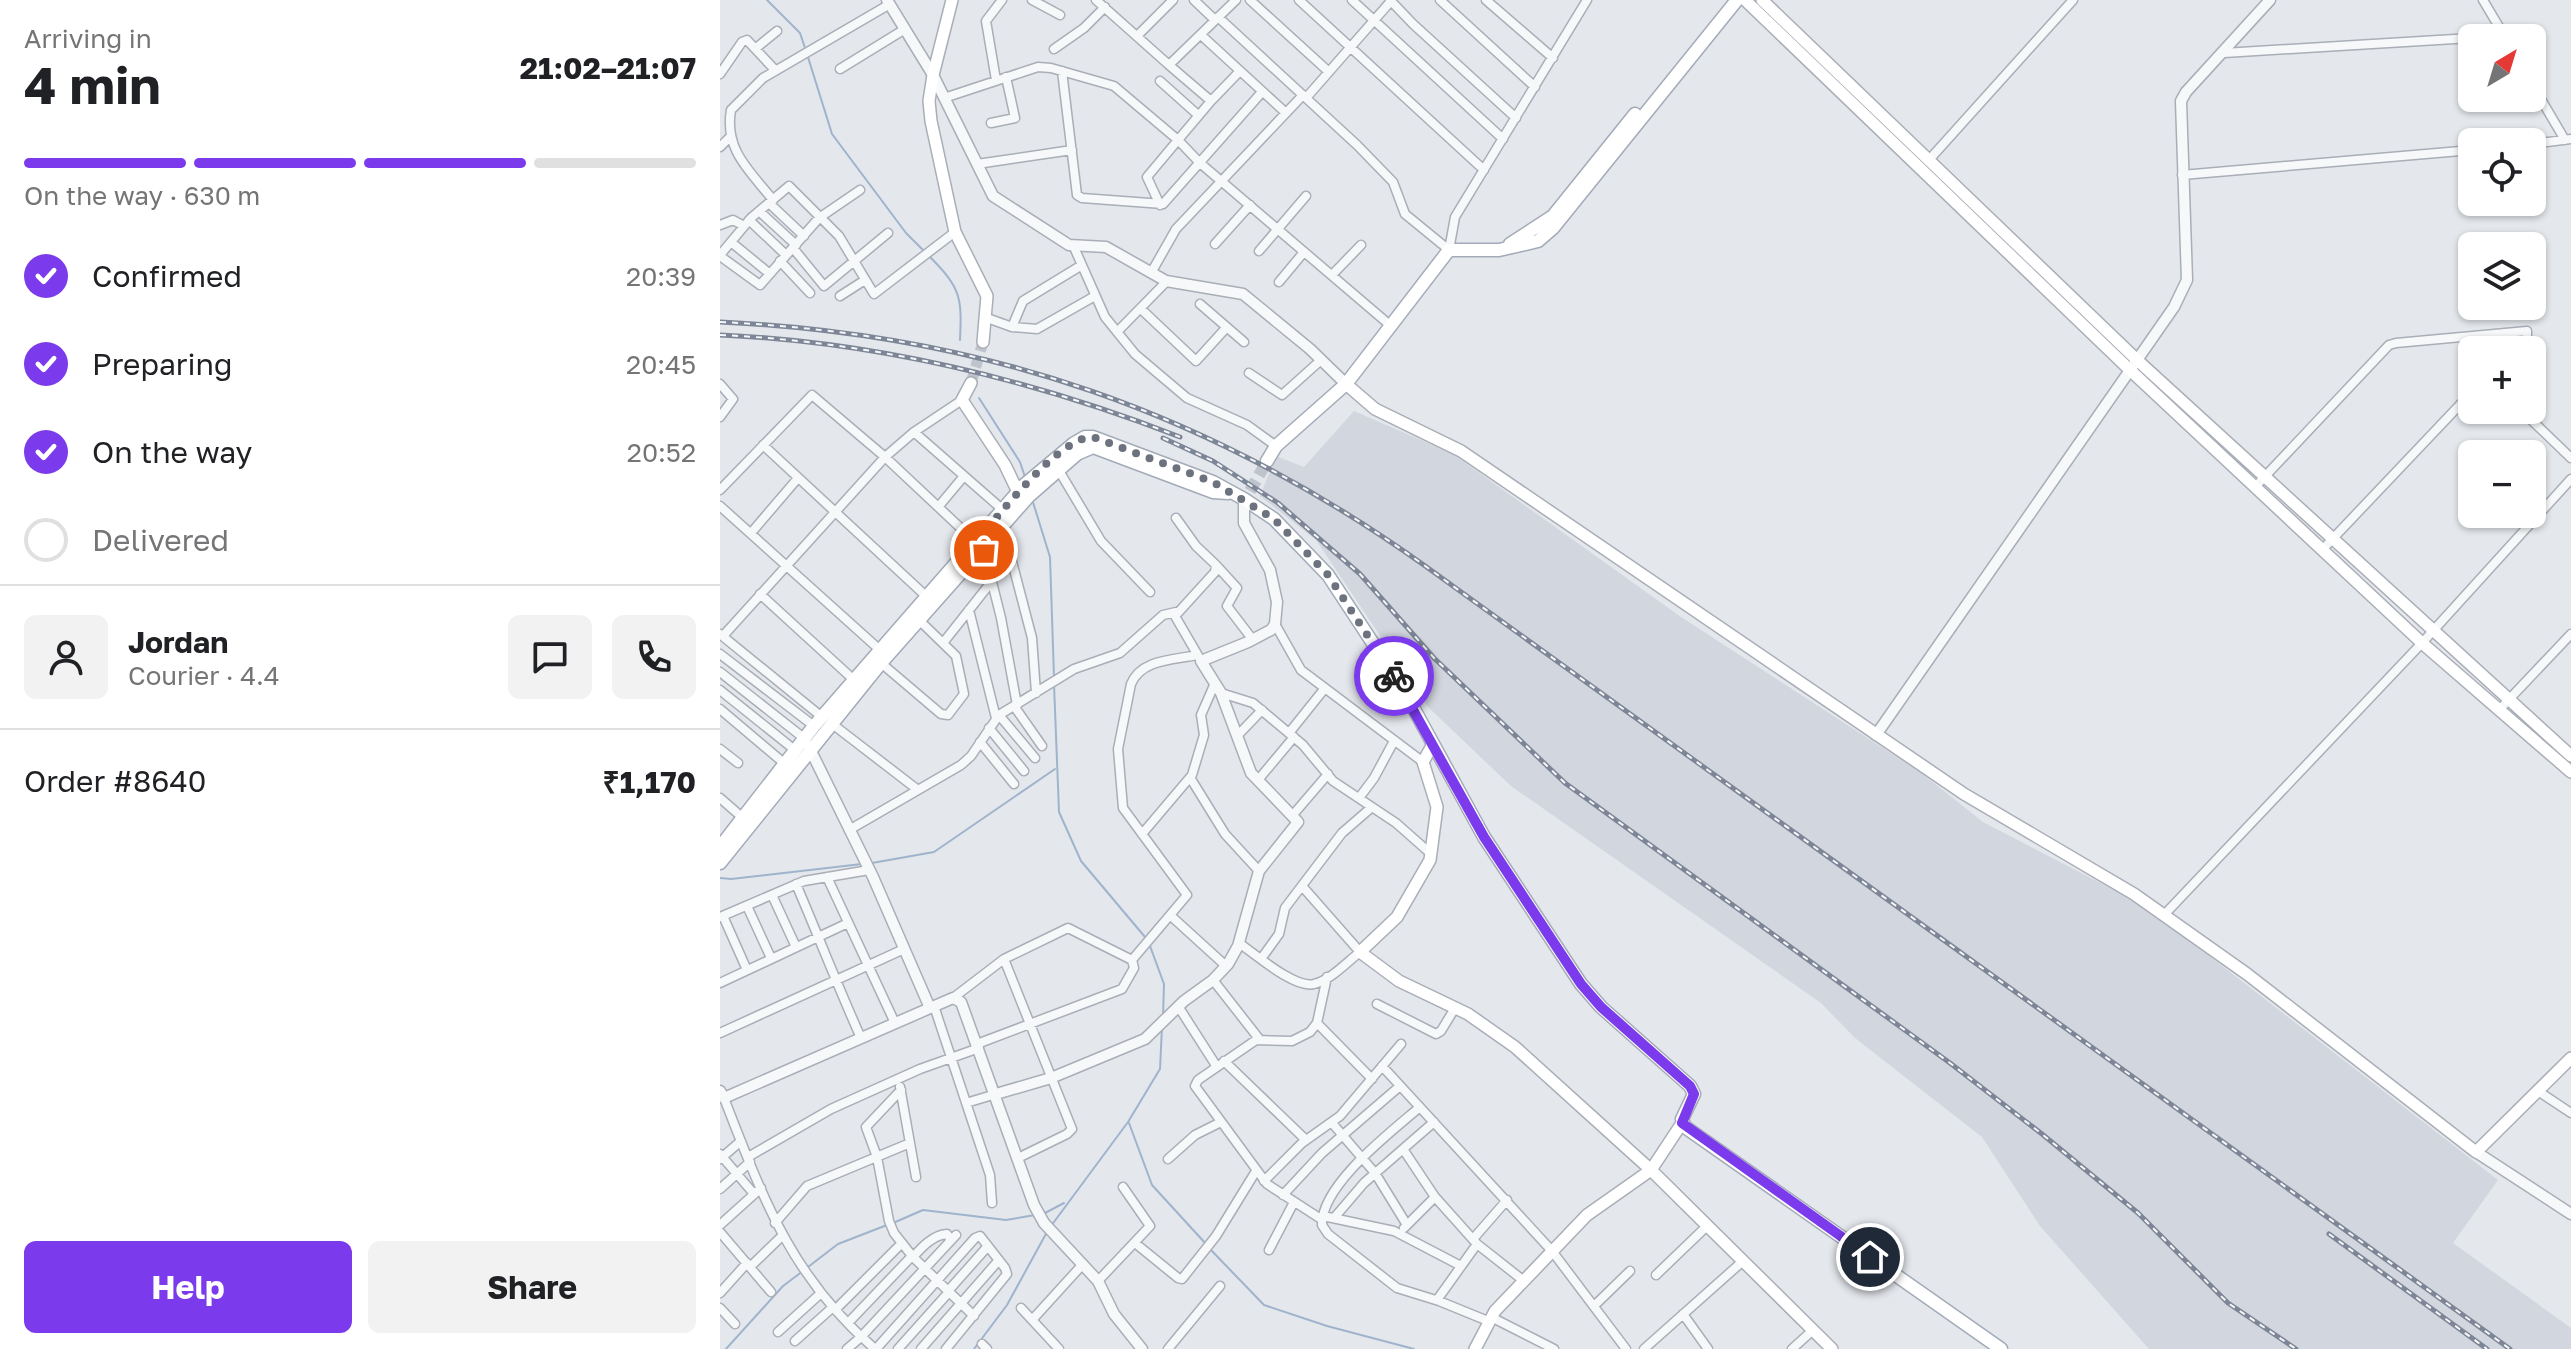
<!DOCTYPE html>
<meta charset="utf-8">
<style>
:root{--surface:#fff;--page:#f2f2f2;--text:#202124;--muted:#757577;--line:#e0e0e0;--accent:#7c3aed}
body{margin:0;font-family:"Golos Text",sans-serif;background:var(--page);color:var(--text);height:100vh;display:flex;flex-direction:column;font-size:30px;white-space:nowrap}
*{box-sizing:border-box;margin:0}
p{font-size:26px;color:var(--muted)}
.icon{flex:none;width:44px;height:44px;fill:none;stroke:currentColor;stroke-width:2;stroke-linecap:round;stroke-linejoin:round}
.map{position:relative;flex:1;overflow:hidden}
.panel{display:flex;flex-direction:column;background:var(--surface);width:720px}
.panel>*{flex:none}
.needle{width:52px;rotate:38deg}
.tools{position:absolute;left:1738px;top:24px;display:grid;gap:16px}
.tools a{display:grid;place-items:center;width:88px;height:88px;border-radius:12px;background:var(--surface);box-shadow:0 2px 6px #0004;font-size:40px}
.pin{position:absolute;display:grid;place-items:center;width:68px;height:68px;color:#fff;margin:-34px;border:4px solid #fff;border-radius:50%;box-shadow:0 2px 8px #0007}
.courier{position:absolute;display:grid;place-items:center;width:80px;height:80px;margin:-40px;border:6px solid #7c3aed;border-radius:50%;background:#fff;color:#222;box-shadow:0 2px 10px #0007}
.overview em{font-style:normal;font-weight:700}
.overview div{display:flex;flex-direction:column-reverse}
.overview{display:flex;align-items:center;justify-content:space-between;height:136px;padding:0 24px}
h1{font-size:52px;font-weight:700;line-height:60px}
.bar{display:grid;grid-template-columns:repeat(4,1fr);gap:12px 8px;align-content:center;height:96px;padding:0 24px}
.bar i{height:10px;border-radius:6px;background:var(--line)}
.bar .on{background:var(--accent)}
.bar p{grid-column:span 4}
.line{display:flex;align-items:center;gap:20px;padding:0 24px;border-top:2px solid var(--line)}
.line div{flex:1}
.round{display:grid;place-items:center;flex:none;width:84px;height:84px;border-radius:12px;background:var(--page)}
ol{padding:0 24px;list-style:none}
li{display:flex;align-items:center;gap:24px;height:88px}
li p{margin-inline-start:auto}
li .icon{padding:8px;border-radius:50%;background:var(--accent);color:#fff;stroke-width:4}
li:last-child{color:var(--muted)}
li i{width:44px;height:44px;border:4px solid var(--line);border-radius:50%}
.cta{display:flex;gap:16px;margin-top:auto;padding:16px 24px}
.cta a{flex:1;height:92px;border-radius:12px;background:var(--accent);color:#fff;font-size:32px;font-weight:700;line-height:92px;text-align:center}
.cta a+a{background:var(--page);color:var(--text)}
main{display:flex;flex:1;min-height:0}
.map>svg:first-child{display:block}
</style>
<main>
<section class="panel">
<div class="overview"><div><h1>4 min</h1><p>Arriving in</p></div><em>21:02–21:07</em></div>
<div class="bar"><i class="on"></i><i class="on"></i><i class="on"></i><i></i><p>On the way · 630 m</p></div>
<ol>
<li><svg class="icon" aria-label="check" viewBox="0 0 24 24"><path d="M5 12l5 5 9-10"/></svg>Confirmed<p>20:39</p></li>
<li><svg class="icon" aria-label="check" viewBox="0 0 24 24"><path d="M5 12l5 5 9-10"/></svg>Preparing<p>20:45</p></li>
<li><svg class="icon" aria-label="check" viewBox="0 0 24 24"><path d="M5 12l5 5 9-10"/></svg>On the way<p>20:52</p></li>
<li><i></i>Delivered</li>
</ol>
<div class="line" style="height:144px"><a class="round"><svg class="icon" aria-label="person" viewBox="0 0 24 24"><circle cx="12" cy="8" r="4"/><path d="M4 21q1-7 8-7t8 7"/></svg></a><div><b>Jordan</b><p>Courier · 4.4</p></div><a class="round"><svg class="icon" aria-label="chat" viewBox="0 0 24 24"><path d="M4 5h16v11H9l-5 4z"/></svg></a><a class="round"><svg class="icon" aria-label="phone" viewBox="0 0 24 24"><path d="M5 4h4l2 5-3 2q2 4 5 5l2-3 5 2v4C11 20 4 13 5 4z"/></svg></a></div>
<div class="line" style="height:104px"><div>Order #8640</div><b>₹1,170</b></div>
<div class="cta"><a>Help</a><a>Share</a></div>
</section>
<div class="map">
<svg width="1851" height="1349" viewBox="0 0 1851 1349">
<rect width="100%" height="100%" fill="#e4e7ec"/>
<path fill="#d2d6de" d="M634 411 733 454 961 617 1200 772 1263 822 1425 906 1778 1180 1733 1243 1851 1328V1349H1429L1320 1226 1262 1137 1135 1038 1101 1003 791 786 708 707 596 540 540 496 556 456 584 467Z"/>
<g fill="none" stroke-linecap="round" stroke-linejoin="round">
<path stroke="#9fb4cc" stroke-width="2" d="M47 0 80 33 85 48
M87 54 112 134 186 233 205 252
M209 256C241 288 242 297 240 340
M259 398 300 462 305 477
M312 499 330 557 334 677
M334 684 339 812 361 861 425 937
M152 863 214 852 335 769
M0 878 11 879 142 864
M430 946 444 984 443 1017
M409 1123 432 1185 486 1244
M325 1213 344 1203
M173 1223 203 1210 286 1220 315 1215
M331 1226 408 1122 440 1069 442 1027
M490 1249 544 1305 607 1326 694 1349
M88 1267 118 1244 167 1225
M6 1349 63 1286 83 1271
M254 1349 287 1305 327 1232"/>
<path stroke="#bfc3cb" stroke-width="11" stroke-dasharray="11 5.5" stroke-linecap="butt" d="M251 383 263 342"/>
<path stroke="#bfc3cb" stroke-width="12" stroke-dasharray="12 6" stroke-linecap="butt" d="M530 491 547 461"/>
<g stroke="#a9aeb7" stroke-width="11">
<path id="minor" d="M312 0 340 15
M376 0 449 65 516 0
M474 0 495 20
M530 0 609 72
M579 0 764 170
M632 0 783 139
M670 0 693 24 796 118
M720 0 815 87
M766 0 833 58
M1763 0 1785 37
M498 17 637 145 673 182 685 214 729 250 735 217 867 0
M481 35 566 113
M417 36 453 0
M36 48 57 31
M334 49 364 28 385 7
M1504 53 1784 36
M449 65 491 101 458 140 480 163 671 326
M120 69 185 29
M342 71 357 195 362 198 443 204 542 92
M0 74 22 42 27 40 55 70
M276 80 266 21 282 0
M440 81 478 115
M1812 84 1845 140
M224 98 318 67 331 68 394 86 458 140 427 177 440 205
M586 98 671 1
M491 101 520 71
M271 123 295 118 286 77
M1812 144 1851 139
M0 147 10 137
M1208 161 1353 0
M257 164 352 150
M1462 175 1752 150
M53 200C30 171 4 150 11 110L43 78 170 4
M49 203 84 236
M39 211 76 245
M29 220 66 255
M0 225 13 220 24 226
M11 242 50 274
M495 244 530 205
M353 245 385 317 415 354 467 398 527 425 556 446
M73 248 104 286 168 233
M539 251 586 196
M0 255 31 218 69 186 119 236 154 294 235 232
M0 256 40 285 99 218 140 190
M60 261 90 293
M431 273 456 229 583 95
M612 275 641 245
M559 282 584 252
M120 296 145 280
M480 304 524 342
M421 309 476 361 506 328
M267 318 292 327 317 329 375 296
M292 327 303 301 362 265
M397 332 447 281
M529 373 562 395 601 360
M0 384 13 399 0 417
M1801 410 1851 458
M194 432 283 510
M43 445 207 597
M338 469 381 541 430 592
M1535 487 1669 345 1676 343 1807 331V338L1795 350
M0 490 92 395 165 457 264 550 281 618 297 705
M0 506 160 650
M219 506 244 476
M456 518 476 546 496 565 495 572 455 616 480 659
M283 527 312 638 316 693
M31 533 78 478
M1602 550 1752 392
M496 565 517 588 507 606 533 640
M40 594 134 680
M249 610 276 718
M555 624 581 670 703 762
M0 634 102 717
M3 636 165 457 194 432 242 400
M223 643 272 581
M0 654 94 726
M161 663 221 714 228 715 244 694 236 656 200 621
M0 672 85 739
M0 690 76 751
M501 693 533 703 583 745 613 781 676 823 710 853
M294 706 322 746
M0 709 65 764
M1779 710 1851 634
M279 715 315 758
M111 723 198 790
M269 728 304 771
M569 733 605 688
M517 736 542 710
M260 742 294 784
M0 749 18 763
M471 779 505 834 539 871
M538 780 574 737
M0 798 23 818
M639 798 654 778 674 741
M572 816 608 774
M129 830 241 765 251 756 279 715 354 669 400 653 443 615 456 612
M422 834 472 775 484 735 481 715 495 683
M107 877 175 1023
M76 884C98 935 118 987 141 1038
M52 895 76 947
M27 906 51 958
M1444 915 1702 643 1851 479
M3 916 27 970
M451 916 506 966
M0 917 84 881 149 870
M519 943C535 954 575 989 594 984 611 980 627 962 640 952L582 886
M284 959 352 1129 347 1134 298 1158
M541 959 559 934 565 908 622 833 652 807
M412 960 467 895 403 808 398 749 411 684C421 659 454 660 477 655
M493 980 540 1040
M0 983 128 923
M233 998 284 959 348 928 412 960 414 968 402 989 257 1044
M657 1004 716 1034 721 1031 735 1008
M214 1006 270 1175 272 1203
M458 1006 497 1067
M597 1023 652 1079
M0 1033 184 949
M504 1061 586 1140
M662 1066 832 1251 906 1349
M180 1087 196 1177
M181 1090 146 1127 157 1157 169 1221 174 1233 193 1257 254 1316
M1818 1091 1851 1113
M4 1098C43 1198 71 1277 155 1349
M246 1103 276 1094
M700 1107C672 1131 601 1185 602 1225L608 1234 677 1288 719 1301 768 1321
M612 1123 655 1173 687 1225
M683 1149 715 1197 757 1244 804 1281
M0 1154 34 1194
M28 1157 111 1109 200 1069 259 1048
M0 1159 21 1141
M448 1159 475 1135 501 1122
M544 1181 582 1143 620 1116 681 1044
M0 1189 30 1162
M563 1195 602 1153 680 1086
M603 1216 674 1231 741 1266
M614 1218 644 1183 714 1122
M601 1219 547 1184 475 1086 478 1080 536 1040 572 1041 590 1032 597 1023 607 977
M55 1223 87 1186 190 1143
M0 1225 41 1188
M684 1228 715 1197
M0 1232 51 1292
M753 1239 787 1200
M415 1243 458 1278 462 1279 496 1236 536 1171
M549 1250 574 1202
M193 1257C202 1247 213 1235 227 1234L231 1240
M30 1267 62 1236
M936 1275 987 1226
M378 1281 430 1226 403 1187
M228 1291 268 1246
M0 1293 27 1263
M717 1300 757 1244
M874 1306 910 1271
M0 1308 15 1324
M301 1308 339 1349
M115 1310 182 1243
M963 1314 988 1349
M771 1317 834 1349
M312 1320 363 1264
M128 1323 192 1256
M58 1332 100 1294
M75 1341 113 1307
M262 1344 267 1349
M127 1349 141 1337 236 1235
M156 1349 255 1238 260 1236 285 1268 287 1274 226 1349
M178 1349 229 1292
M201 1349 279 1260
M448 1349 500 1286
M924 1349 1023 1261
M1072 1349 1093 1330"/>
</g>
<g stroke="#a9aeb7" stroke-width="13">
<path id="tertiary" d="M167 0 213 75 273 196 349 245 386 247 446 281 523 294 590 349 626 384
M1156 735 1454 307 1467 280 1461 101 1466 92 1550 0
M88 745 153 877 210 1008 233 998 241 1002 314 1205 324 1223 378 1281 394 1314 422 1349
M0 1091 4 1098 210 1008
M276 1094 331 1078 425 1039 464 1001 493 980 508 964 518 946 539 871 578 822 531 773 501 693 481 661 528 642 551 630 555 624 557 602 550 570 524 523V499
M1756 1152 1851 1214"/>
</g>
<g stroke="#a9aeb7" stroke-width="14">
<path id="secondary" d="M232 0 213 75 209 101 211 121 235 232 267 296 263 342
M1025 0 1410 370 1702 643 1851 772
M1042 0 1417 360 1851 756
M251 383 242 400 285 465 298 492
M626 384 655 409 741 451 1244 794 1414 894 1527 974 1756 1152 1851 1058
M713 744 703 762 717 807 710 860 677 917 640 952 679 981 748 1014 795 1047 931 1170 1112 1349
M755 1349 775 1311 867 1215 931 1170 962 1123"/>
</g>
<g stroke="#a3abb8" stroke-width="15">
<path id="primary" d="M790 244 833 216 915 114
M547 461 556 446 626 384 729 250H779L818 241 833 228 1017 0
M0 847 94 726 304 485 353 444 365 437H373L493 482 524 499 554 519 608 575 683 689 764 837 861 984 881 1007 970 1086 974 1094 962 1119 965 1127 1281 1349
M0 863 161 663 309 496 357 454 373 447 493 492 508 493"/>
</g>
<use href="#minor" stroke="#f7f8fa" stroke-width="8"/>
<use href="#tertiary" stroke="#f7f8fa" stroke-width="10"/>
<use href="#secondary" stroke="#fff" stroke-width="11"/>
<use href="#primary" stroke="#fff" stroke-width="12"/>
<g stroke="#7d8696" stroke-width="5">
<path id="rail" d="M0 322C265 334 492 413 708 568L1790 1349
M0 335C158 342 313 380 460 437
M443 438 493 461 558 503 640 574 714 658 845 783 1230 1063 1322 1134 1418 1213 1508 1303 1576 1349
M1609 1234 1767 1349"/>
</g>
<use href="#rail" stroke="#f4f6f9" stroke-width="2" stroke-dasharray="6" stroke-linecap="butt"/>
</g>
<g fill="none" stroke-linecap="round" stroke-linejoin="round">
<path stroke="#6c737f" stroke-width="8" stroke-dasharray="0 14.4" d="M264 550 257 541C279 515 339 437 373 437L493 482 554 519 608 575 674 676"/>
<path stroke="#7c3aed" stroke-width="10" d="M674 676 764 837 861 984 881 1007 970 1086 974 1094 962 1123 1150 1257"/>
</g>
</svg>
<div class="tools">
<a><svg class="needle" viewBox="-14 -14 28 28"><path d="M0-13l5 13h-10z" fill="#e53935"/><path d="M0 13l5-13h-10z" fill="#757577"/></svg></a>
<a><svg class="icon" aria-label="locate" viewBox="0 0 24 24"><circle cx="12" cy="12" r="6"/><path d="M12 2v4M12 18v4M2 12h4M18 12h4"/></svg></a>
<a><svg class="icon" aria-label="layers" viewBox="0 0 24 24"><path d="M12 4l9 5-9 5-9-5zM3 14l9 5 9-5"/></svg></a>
<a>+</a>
<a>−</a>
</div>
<div class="pin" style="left:264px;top:550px;background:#ea580c"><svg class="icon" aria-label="bag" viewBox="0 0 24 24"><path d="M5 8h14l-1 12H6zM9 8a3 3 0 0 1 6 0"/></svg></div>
<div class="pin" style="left:1150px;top:1257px;background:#1f2937"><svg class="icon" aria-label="home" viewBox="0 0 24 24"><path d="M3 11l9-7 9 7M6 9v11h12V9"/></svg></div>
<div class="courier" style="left:674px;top:676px"><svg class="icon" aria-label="bike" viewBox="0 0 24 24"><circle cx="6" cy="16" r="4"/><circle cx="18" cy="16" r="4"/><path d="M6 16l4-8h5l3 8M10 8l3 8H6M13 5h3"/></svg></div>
</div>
</main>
